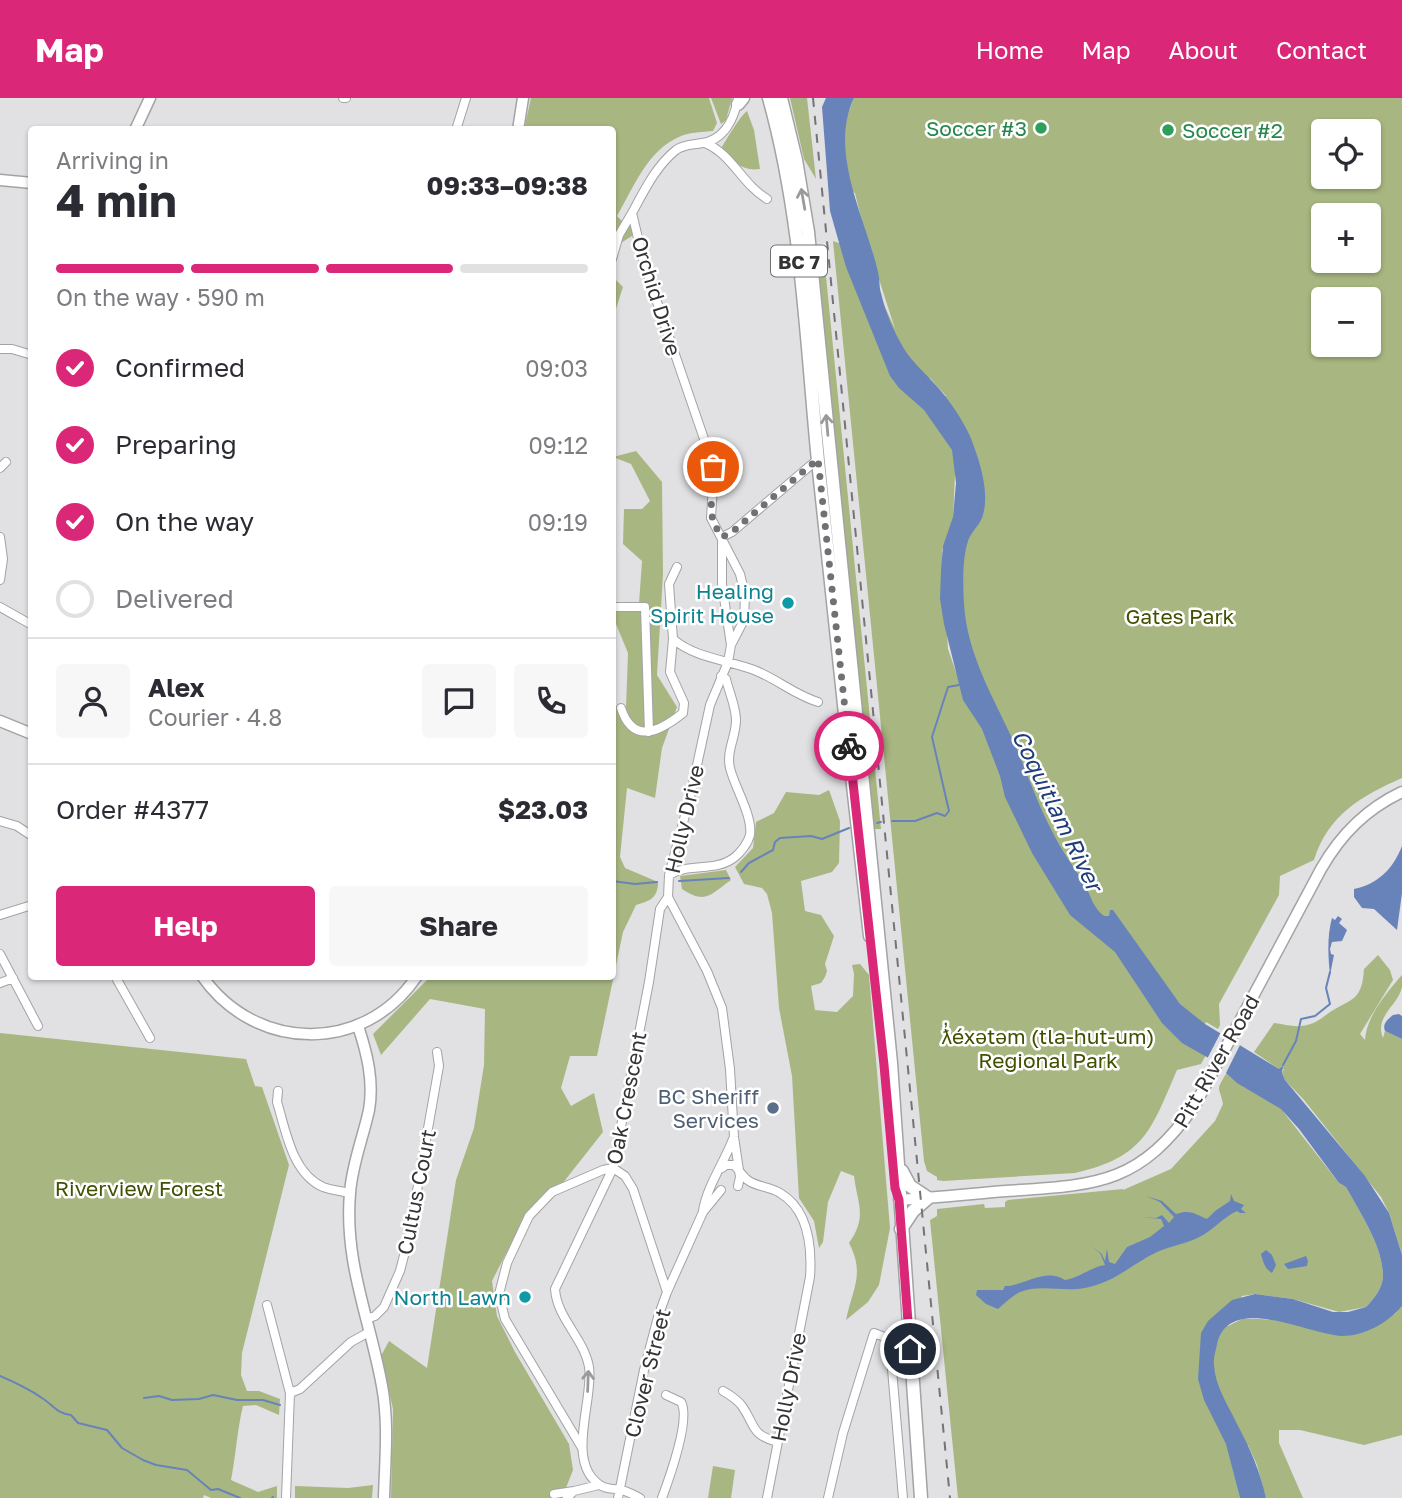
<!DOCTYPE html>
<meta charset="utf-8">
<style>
:root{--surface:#fff;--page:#f7f7f7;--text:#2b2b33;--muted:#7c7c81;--line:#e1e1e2;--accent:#db2777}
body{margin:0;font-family:"Golos Text",sans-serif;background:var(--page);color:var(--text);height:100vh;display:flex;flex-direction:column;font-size:26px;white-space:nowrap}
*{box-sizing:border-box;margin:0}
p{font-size:23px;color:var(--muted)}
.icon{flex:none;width:38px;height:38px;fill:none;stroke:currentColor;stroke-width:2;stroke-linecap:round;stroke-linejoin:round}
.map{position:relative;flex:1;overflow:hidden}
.drawer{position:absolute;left:28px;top:28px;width:588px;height:854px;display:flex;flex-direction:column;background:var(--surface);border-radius:7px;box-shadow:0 2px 5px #0004}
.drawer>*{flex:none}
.buttons{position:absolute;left:1311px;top:21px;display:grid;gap:14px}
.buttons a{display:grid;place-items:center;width:70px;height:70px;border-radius:7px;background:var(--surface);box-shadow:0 2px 5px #0004;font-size:35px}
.pin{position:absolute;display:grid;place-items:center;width:60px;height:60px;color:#fff;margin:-30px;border:4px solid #fff;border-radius:50%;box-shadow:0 2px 7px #0007}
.courier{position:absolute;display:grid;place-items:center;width:70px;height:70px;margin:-35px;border:5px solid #db2777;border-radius:50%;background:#fff;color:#222;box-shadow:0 2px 9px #0007}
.summary em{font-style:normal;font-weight:700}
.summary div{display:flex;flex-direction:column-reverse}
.summary{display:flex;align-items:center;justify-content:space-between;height:119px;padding:0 28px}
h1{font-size:46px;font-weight:700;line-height:52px}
.bar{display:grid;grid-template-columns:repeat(4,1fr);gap:10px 7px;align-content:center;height:84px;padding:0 28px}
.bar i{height:9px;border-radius:5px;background:var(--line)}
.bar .current{background:var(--accent)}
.bar p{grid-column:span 4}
.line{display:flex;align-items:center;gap:18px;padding:0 28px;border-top:2px solid var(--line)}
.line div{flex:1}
.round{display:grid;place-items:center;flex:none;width:74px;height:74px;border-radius:7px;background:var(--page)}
ol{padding:0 28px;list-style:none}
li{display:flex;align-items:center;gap:21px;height:77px}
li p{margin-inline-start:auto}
li .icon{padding:7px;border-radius:50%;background:var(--accent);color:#fff;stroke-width:4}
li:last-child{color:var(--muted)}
li i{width:38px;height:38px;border:4px solid var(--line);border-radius:50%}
.cta{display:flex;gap:14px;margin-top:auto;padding:14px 28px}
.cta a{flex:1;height:80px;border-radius:7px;background:var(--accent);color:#fff;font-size:28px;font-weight:700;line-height:80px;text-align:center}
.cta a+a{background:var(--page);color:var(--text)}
header{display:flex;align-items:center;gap:42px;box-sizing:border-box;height:98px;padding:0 35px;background:var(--accent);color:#fff}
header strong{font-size:33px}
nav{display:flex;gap:38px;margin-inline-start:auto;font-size:24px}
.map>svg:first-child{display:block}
</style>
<header>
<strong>Map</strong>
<nav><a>Home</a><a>Map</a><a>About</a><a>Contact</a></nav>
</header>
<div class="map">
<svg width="1402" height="1400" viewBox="0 0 1402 1400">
<rect width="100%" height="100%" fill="#e1e0e3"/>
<path fill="#a8b781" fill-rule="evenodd" d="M531 0H709L717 25 713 33C703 34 690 34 681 38 647 52 634 89 617 118L624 125 633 127 632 138 616 148 613 167 612 32H524Z
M711 0H732L726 22 721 26Z
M790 0H807L816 81 804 61Z
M854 0H1402V680C1361 698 1328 717 1314 762L1280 778 1279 797 1219 906 1220 927 1218 931 1206 924 1195 946 1206 957 1201 966 1177 972C1151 1032 1145 1059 1075 1075L943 1083 937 1082V1079L927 1073 924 1063 833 143 844 147 843 36 847 18ZM1323 33H1368V79H1323ZM844 86 855 95 867 144 895 231 879 196ZM1323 117H1368V163H1323ZM1323 201H1368V247H1323ZM930 280 946 298 926 306 929 281ZM955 375 961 389V578L959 583 948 551 942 452 953 422Z
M747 13 754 32 760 71C744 74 730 63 722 49 726 42 741 17 747 13Z
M823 148 881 731H874L816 149Z
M613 179 623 189 613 220Z
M636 353 662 384 663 476 657 577 677 609 662 650 655 700 627 690 620 759 625 770 658 784C658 800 650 803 636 807L623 834 597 958H570L561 990 571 1008 594 995 603 1034 562 1086 522 1124 492 1183 497 1218 515 1254 569 1346 573 1372 562 1400H391L393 1311 381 1258 389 1243 427 1270 456 1082 474 1030 484 967 485 911 430 901 381 957 373 936 427 882 428 879 612 878V607L626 610 628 555 616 526 613 524V510L639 506 642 463 623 446 624 411H642L650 403 631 366 613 359Z
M829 692 840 723 839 765 832 774 801 783 805 813 821 817 834 838 825 866 827 873 825 879 821 885 811 888 815 912 837 914 853 898 854 876 852 867 860 866 869 877 890 1130 879 1187 868 1204 846 1222C853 1189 865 1176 849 1145 868 1118 857 1105 854 1078L841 1073 828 1104 823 1144 819 1150 814 1123 799 1100 792 978 779 910 772 815 767 796 762 790 744 786 735 769 753 750 756 724 774 715 786 694 819 697Z
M726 772 731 782C711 796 706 807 682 791L680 778Z
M1378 857 1390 872 1393 882 1360 936 1365 942C1366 919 1387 894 1402 877 1402 881 1402 885 1402 889 1398 908 1374 918 1383 940L1385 933 1402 941V1157L1389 1115 1381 1099 1304 1002 1285 982 1282 975 1284 971H1279L1254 954 1274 925C1283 926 1293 929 1301 928 1312 927 1318 923 1326 917 1349 900 1362 906 1364 871Z
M0 935 246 961 255 988 262 989 289 1067 242 1255 241 1277 247 1293H259L280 1301 279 1317 256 1307 243 1308C237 1332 236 1357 231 1382L258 1394 277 1388V1400H211L204 1397 203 1400H0Z
M1257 969 1285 1016 1339 1085 1346 1089C1360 1115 1381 1145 1383 1175 1384 1188 1375 1200 1366 1209L1339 1214 1293 1201 1255 1196 1242 1198 1228 1228 1242 1221H1260L1286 1223 1332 1236 1395 1216 1402 1208V1337L1364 1347 1300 1332H1279V1345L1303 1400H1266L1257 1367 1248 1347 1229 1355 1240 1400H958L930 1122 937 1118V1111L984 1106 985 1110 1005 1109V1104L1008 1102 1123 1091V1092L1171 1071 1215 1023 1223 1006C1219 986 1215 995 1227 974L1245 990Z
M713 1368 735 1372 731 1400H708Z
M373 1387 372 1400H295V1388L348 1390Z"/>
<path fill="#6883b9" d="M826 0H854C828 54 866 121 878 174 880 181 879 189 881 195 885 213 894 234 903 249 913 266 929 278 941 293 952 306 963 323 970 338 979 361 991 395 982 420 978 429 971 434 968 443 962 461 963 487 964 506 967 555 992 597 1012 640 1026 671 1036 703 1052 733 1061 752 1074 769 1085 787 1091 798 1093 810 1104 818H1109L1110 812H1113L1180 906 1205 926 1279 971 1283 968 1282 975 1285 982 1365 1078 1389 1115 1402 1157V1208C1388 1225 1364 1238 1342 1238 1310 1237 1229 1194 1217 1246 1216 1253 1213 1259 1214 1267 1215 1288 1228 1307 1237 1326 1250 1350 1260 1373 1266 1400H1240L1226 1346 1204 1302 1198 1281 1201 1235 1208 1223 1232 1202 1255 1196 1293 1201 1333 1214H1348L1366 1209C1375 1200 1384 1188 1383 1175 1381 1145 1360 1115 1346 1089L1339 1085 1299 1031 1281 1011 1237 985 1212 962 1182 945 1162 925 1115 854 1070 817 1032 755 1005 699 1000 678 982 631 963 602 944 526 940 501 941 472 943 448 953 419 956 385 952 352 924 312 899 290 890 278 846 169 830 113 822 9Z
M1402 748V795L1397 832 1374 811 1362 810 1354 799V791C1378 786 1393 771 1402 748Z
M1338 818 1342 821 1339 825 1347 832 1342 843 1332 844 1330 851 1331 856 1334 857 1330 877C1328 858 1327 838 1332 820L1335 822Z
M1399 916 1402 918V941L1385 933C1382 926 1388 921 1393 917Z
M1231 1096 1234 1103 1244 1107 1241 1111 1246 1115H1240L1237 1113C1225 1118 1215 1130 1203 1137 1188 1146 1172 1147 1157 1154 1130 1167 1116 1184 1085 1190 1064 1194 1039 1186 1020 1194 1012 1198 1005 1205 998 1211L986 1206 976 1197 977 1192H1003L1005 1188C1023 1188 1046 1169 1065 1182 1081 1179 1091 1169 1105 1167L1100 1155 1090 1148 1101 1155 1105 1163 1107 1151 1109 1164 1115 1166 1127 1149 1150 1139 1164 1128 1161 1121 1140 1119 1156 1120 1162 1117 1169 1125 1174 1119 1160 1104 1146 1098 1162 1103 1176 1116C1190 1111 1195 1116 1207 1121L1215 1113 1230 1103Z
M1266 1152 1272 1157 1276 1167 1272 1175C1265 1171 1263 1164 1261 1156Z
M1306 1158 1308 1163 1307 1168 1288 1171 1284 1166Z"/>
<path fill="#e1e0e3" d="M1222 932 1242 943 1225 977 1206 963Z"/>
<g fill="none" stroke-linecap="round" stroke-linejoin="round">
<path stroke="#6883b9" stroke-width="2" d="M892 723H915L937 715 945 718 949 713 932 639 948 589 959 587
M877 725 881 724
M741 774 749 765 773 752 775 744 780 740 811 738 822 741 849 730
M612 783 635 786 657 784
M679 783 729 780
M1283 967 1296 943 1301 921 1315 918 1330 906 1326 890 1330 874
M0 1278C14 1284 29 1291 42 1300 52 1306 57 1316 71 1317L78 1325 107 1332 122 1350 143 1362 156 1367 187 1372 211 1392 218 1391 240 1400
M144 1300 159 1298 172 1302 199 1301 213 1297 237 1302H263L280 1307
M272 1400 273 1399"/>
<g stroke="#a3a2a5" stroke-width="10">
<path id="street" d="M343 0H346
M456 32 466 0
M705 45C732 56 742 86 767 101
M612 161 619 137 632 115
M0 251H12L32 257
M0 370 6 364
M0 439 3 461 0 482
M722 439 732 434 818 361
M722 442V486L731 547
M0 509 32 527
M612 509H645L649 634
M673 541 669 486 677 469
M621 610C633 647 659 634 683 615L684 605 670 574 673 541C695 560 728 562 754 572 777 581 795 597 818 604
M0 723 17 728 32 738
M669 777C690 764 715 775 735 759 741 754 748 745 750 737 753 718 734 688 730 670 726 653 736 639 736 622 736 609 729 594 726 581L721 578
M0 817 32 807
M0 856 38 928
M115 878 150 940
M0 885 13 880
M278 993 277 1004C286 1033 292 1075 323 1089 331 1092 341 1093 350 1095
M722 1070 726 1067H734C739 1072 743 1079 749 1083 758 1089 771 1089 780 1095 809 1112 812 1149 810 1179L767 1400
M738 1088 740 1079 734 1039 730 971 722 910 707 873 668 799 669 777 691 695 710 607 728 564 731 547 744 522 745 497 740 476 711 420 714 370 645 169 632 115C644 93 656 68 676 52 684 46 693 47 702 45 724 42 734 21 738 1
M703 1113C707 1088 724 1065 733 1041
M267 1207 290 1295 286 1400
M366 1221 375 1218 384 1209 400 1173 409 1138 439 968 437 954
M723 1293C730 1297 737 1301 742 1308 756 1328 750 1336 777 1344
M290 1295 300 1291 351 1244 369 1234
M582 1350 505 1221 499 1196 507 1165 529 1118 552 1094 603 1072 613 1070 625 1078 633 1091 667 1194
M554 1396 574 1393
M567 1400 574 1393 599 1387
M618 1400 644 1272 658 1219 667 1194 703 1114 721 1092
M640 1400C634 1397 627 1393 621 1392 613 1390 607 1392 600 1387 565 1364 594 1302 589 1269 584 1240 557 1221 555 1191L613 1070 649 884 660 811 668 799
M662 1400C669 1381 691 1321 681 1304L666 1297
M828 1400 843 1335 874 1235 887 1240 892 1271 903 1400"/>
</g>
<g stroke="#a3a2a5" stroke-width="13">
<path id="secondary" d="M135 32 150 0
M518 32 523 0
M0 82 32 85
M0 623 32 636
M202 878C255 954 364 957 417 878
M358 928C367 955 374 983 369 1012 363 1040 352 1066 350 1095 344 1165 370 1221 382 1288 389 1325 385 1363 384 1400
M899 1102C935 1100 970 1096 1006 1093 1097 1087 1139 1087 1195 1007L1321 771C1341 736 1366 711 1402 694"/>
</g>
<g stroke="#a3a2a5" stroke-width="15">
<path id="primary" d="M769 0C802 118 806 241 818 363 834 521 852 680 870 838
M781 0 796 62 808 134 891 965 921 1400
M738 6 743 0
M901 1131 913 1113 928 1100 910 1088 902 1073"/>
</g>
<use href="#street" stroke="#fff" stroke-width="8"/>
<use href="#secondary" stroke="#fff" stroke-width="10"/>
<use href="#primary" stroke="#fff" stroke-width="12"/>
<path stroke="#747375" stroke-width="2" stroke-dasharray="9 9" stroke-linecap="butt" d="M813 0 950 1400"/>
</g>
<defs><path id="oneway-shaft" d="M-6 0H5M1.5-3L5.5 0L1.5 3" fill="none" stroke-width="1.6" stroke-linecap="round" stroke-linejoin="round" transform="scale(1.75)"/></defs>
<g stroke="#9a9a9a">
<use href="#oneway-shaft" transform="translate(803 101) rotate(-100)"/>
<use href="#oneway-shaft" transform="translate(827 327) rotate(-95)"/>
<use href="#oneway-shaft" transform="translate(588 1283) rotate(-88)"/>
</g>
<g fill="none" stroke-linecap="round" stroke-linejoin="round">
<path stroke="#717072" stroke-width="7" stroke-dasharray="0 12.6" d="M713 369C718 400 701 409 722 439L732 434 818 361 849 648"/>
<path stroke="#db2777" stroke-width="9" d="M849 648 884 967 895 1090 899 1102 910 1251"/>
</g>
<g fill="#2e9e5b" stroke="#fff" stroke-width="2.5">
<circle cx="1041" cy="30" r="7"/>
<circle cx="1168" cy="32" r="7"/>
</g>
<g fill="#0f9aa8" stroke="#fff" stroke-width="2.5">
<circle cx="788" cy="505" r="7"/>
<circle cx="525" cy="1199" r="7"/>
</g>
<circle fill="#5c6f8a" stroke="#fff" stroke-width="2.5" cx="773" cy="1010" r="7"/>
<g text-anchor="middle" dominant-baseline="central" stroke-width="5" stroke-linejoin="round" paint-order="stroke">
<rect fill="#fff" stroke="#727172" stroke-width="2" x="771" y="147.5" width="56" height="31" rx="5"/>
<g font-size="19" font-weight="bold" fill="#353435">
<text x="799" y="163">BC 7</text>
</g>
<g font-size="21" fill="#27864d" stroke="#fff" text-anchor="end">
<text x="1027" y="30">Soccer #3</text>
<text x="1182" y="32" text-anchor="start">Soccer #2</text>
</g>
<g font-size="21" fill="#353435" stroke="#fff">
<text transform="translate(657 198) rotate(73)">Orchid Drive</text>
<text transform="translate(684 721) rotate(-77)">Holly Drive</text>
<text transform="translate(1216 963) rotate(-60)">Pitt River Road</text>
<text transform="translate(626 1000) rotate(-79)">Oak Crescent</text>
<text transform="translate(416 1094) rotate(-79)">Cultus Court</text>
<text transform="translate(647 1275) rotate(-76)">Clover Street</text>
<text transform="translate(788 1289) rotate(-79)">Holly Drive</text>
</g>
<g font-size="21" fill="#0d838f" stroke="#fff" text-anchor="end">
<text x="774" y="493">Healing<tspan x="774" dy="24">Spirit House</tspan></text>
<text x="511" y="1199">North Lawn</text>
</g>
<g font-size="21" fill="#425002" stroke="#fff">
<text x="1180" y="518">Gates Park</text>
<text x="1048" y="938">ƛ̓éxətəm (tla-hut-um)<tspan x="1048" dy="24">Regional Park</tspan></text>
<text x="139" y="1090">Riverview Forest</text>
</g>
<g font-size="21" fill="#4e5e75" stroke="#fff" text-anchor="end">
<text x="759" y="998">BC Sheriff<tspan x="759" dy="24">Services</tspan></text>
</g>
<g font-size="23" font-style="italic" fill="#1e3b7e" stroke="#fff">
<text transform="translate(1058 712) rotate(64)">Coquitlam River</text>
</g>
</g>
</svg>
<div class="buttons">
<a><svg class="icon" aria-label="locate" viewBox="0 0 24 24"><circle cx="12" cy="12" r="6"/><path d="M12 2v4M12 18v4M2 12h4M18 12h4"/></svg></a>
<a>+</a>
<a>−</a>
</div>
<div class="pin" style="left:713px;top:369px;background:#ea580c"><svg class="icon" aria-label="bag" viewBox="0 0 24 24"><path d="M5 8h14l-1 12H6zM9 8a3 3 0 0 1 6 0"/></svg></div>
<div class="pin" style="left:910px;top:1251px;background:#1f2937"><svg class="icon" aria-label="home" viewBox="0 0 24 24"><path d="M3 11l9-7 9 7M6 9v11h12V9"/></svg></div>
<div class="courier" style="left:849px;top:648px"><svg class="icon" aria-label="bike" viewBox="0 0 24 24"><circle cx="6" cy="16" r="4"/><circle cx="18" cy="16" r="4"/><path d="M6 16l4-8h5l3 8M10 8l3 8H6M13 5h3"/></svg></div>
<section class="drawer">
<div class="summary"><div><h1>4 min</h1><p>Arriving in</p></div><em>09:33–09:38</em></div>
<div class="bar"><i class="current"></i><i class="current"></i><i class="current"></i><i></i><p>On the way · 590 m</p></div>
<ol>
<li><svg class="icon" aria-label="check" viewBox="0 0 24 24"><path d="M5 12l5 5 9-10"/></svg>Confirmed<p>09:03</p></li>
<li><svg class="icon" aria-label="check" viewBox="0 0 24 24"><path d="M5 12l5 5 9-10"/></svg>Preparing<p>09:12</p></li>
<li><svg class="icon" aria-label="check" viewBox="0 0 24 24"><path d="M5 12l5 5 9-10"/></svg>On the way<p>09:19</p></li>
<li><i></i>Delivered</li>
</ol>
<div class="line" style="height:126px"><a class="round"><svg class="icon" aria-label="person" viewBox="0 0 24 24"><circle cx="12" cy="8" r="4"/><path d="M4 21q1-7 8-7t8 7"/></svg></a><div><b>Alex</b><p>Courier · 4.8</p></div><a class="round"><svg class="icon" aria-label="chat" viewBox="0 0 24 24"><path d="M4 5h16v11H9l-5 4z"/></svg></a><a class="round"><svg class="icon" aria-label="phone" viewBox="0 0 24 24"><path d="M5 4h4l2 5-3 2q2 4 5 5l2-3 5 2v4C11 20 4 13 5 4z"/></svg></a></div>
<div class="line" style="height:91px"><div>Order #4377</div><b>$23.03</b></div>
<div class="cta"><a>Help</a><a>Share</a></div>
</section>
</div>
